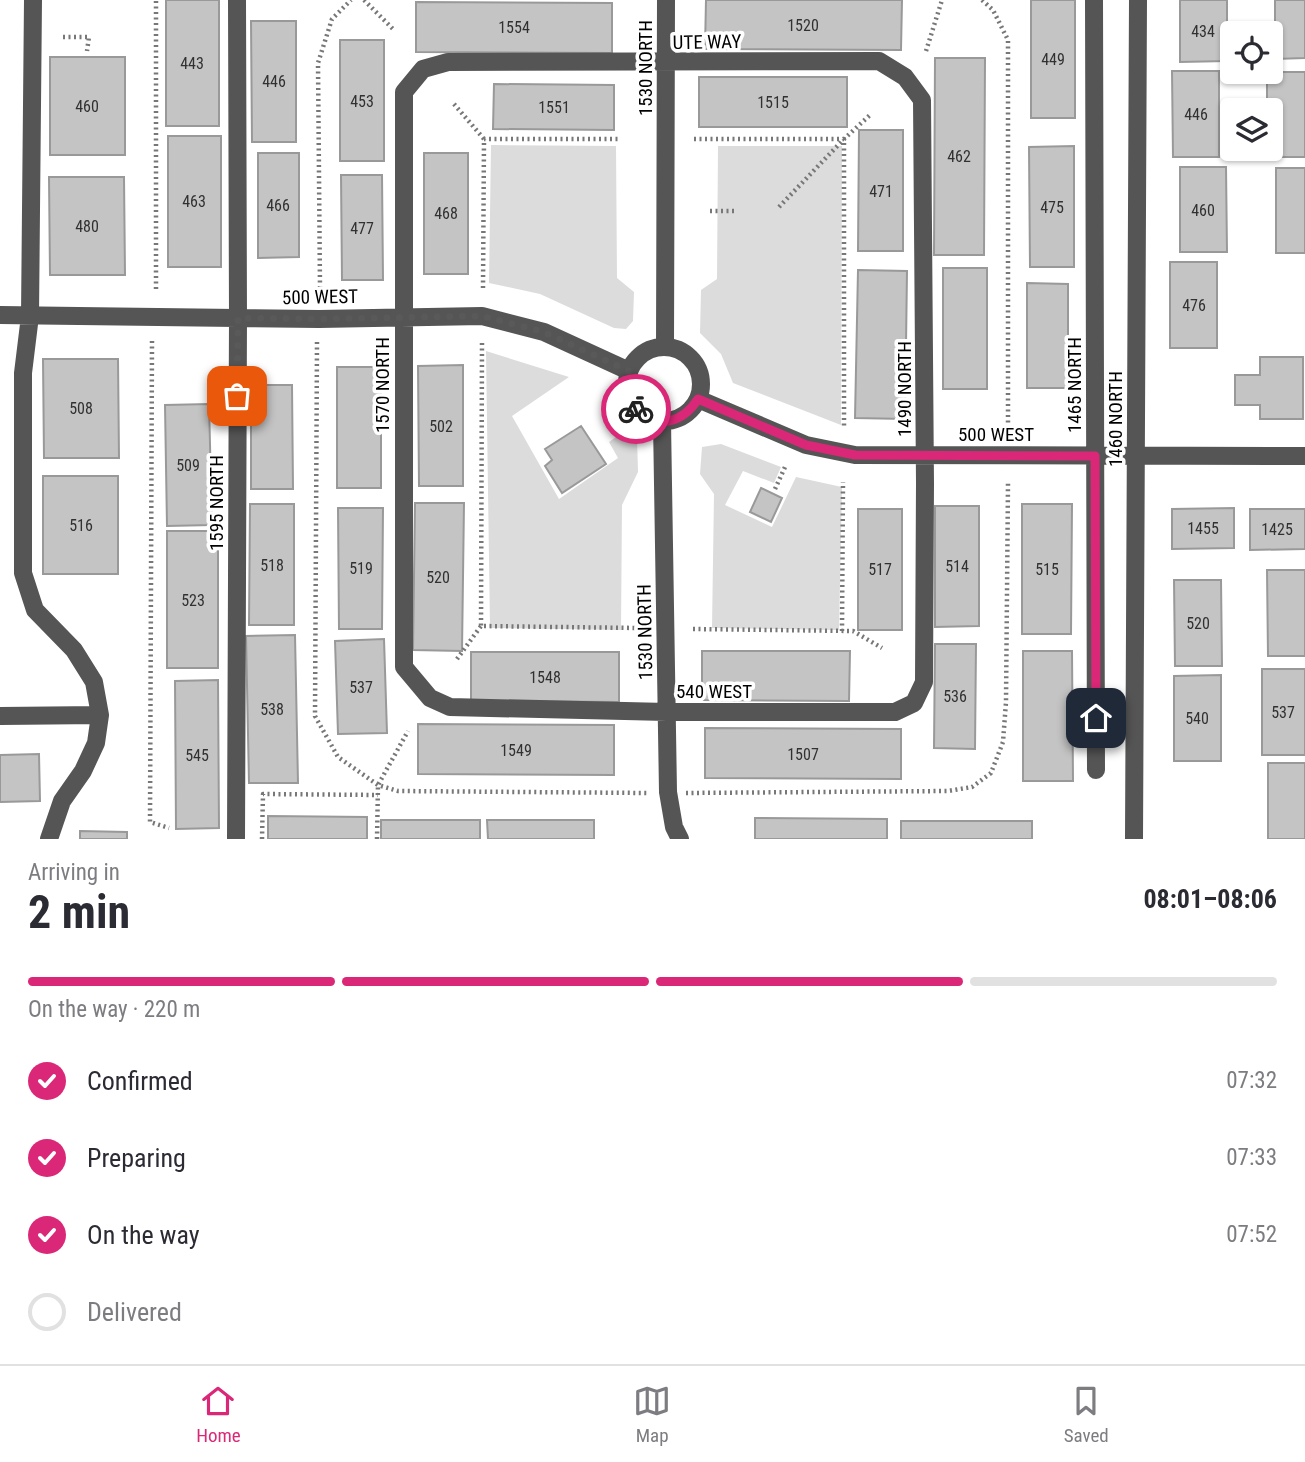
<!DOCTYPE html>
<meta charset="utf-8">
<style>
:root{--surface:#fff;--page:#f7f7f7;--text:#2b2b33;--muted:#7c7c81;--line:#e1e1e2;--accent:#db2777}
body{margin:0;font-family:"Roboto Condensed",sans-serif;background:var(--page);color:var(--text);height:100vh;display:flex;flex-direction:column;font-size:26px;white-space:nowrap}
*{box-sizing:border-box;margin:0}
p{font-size:23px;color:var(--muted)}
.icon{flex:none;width:38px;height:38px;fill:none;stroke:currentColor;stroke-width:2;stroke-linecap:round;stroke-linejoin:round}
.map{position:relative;height:839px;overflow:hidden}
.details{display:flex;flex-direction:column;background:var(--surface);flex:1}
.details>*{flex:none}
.fabs{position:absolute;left:1220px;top:21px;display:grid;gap:14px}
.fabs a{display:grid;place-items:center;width:63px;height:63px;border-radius:7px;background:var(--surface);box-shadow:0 2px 5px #0004;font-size:35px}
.pin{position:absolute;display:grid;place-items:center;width:60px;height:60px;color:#fff;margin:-30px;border-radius:14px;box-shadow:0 4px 10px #0006}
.courier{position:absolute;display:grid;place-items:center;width:70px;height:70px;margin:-35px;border:5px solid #db2777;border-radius:50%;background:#fff;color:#222;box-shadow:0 2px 9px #0007}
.head em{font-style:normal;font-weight:700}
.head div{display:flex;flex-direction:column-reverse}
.head{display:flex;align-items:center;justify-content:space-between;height:119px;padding:0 28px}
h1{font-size:46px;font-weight:700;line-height:52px}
.bar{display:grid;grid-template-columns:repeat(4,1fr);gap:10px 7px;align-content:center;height:84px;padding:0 28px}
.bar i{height:9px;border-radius:5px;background:var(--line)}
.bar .active{background:var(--accent)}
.bar p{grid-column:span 4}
ol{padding:0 28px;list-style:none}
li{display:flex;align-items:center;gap:21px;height:77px}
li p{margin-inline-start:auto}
li .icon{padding:7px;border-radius:50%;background:var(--accent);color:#fff;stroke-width:4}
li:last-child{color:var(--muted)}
li i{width:38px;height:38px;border:4px solid var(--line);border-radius:50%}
.menu{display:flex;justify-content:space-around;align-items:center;height:98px;border-top:2px solid var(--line);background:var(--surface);font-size:19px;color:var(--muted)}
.menu a{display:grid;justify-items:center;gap:4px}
.menu .active{color:var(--accent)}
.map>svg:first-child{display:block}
</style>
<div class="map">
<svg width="1305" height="839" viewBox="0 0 1305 839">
<rect width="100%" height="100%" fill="#fff"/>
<path fill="#dcdcdc" d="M491 145 616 146 617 278 634 292 633 321 626 329 614 328 540 294 489 283Z
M718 146H842L841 425 733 383 721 354 700 333 701 290 717 279Z
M486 351 569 377 512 416 559 499 618 458 609 442 627 429 637 437 638 472 622 505 621 630 490 628Z
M721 444 781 467 774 483 743 471 725 505 772 527 796 477 842 487 839 630 712 628 714 494 700 474 702 447Z"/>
<path fill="#c4c4c4" stroke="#999" stroke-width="2" d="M166 0H219V126H166Z
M706 0H902L901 50 705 49Z
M1031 0H1075V118H1031Z
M1180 0H1227V61L1180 62Z
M1275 0H1305V58L1275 59Z
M416 2 612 3V53L416 52Z
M251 21H296V142H252Z
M340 40H384V161H340Z
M50 57H125V155H50Z
M935 58H985L984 255H934Z
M1172 71H1219V157H1173Z
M1267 72H1305V157H1268V149H1270V110H1267Z
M699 77H847V127H699Z
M494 84 614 85V130L493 129Z
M859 130H903V251H858Z
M168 136H221V267H168Z
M1074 146V267H1030L1029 147Z
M258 153H299V257L258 258Z
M424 153H468V274H424Z
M1180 167H1226L1227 252H1180Z
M1276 168H1305V253H1276Z
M341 175H382L383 280H342Z
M49 177H124L125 275H50Z
M1170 262H1217V348H1170Z
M943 268H987V389H943Z
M858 270 907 271 905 419 855 418Z
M1027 283 1068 284V388H1027Z
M1260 357H1303V419H1260V405H1235V375H1260Z
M43 359H118L119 458H44Z
M463 365V486H419L418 366Z
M337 367H381V488H337Z
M251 385H292L293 489H251Z
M209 404 212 525 167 526 165 405Z
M581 426 606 464 562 493 545 466 552 460 545 449Z
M43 476H118V574H43Z
M761 488 782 498 771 522 750 512Z
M415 503H464L462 651 413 650Z
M250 504H294V625H249Z
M1022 504H1072L1071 634H1022Z
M935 506H979V626L935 627Z
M338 508H383L382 629H339Z
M1234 508V548L1172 549V509Z
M858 509H902V630H858Z
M1250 509H1305V549L1250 550Z
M167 531H218V668H167Z
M1267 570H1305V656H1268Z
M1174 580H1221L1222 666H1175Z
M295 635 298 783H249L246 636Z
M384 639 387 733 338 734 335 641Z
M935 644H976L975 749 934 748Z
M702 651H850L849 701 702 700Z
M1023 651H1072L1073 781H1023Z
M471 652H619V702L471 701Z
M1262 669H1305V755H1262Z
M1221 675V761H1174V676Z
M218 680 219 828 176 829 175 681Z
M418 724 614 725V775L418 774Z
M705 728 901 729V779L705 778Z
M39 754 40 801 0 802V755Z
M1268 763H1305V839H1268Z
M268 816 367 817V839H268Z
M755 818 887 819V839H755Z
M381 820H480V839H381Z
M487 820H594V839H488Z
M901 821H1032V839H901Z
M80 831 127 832V839H80Z"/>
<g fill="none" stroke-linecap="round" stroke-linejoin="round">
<path stroke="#777" stroke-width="4.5" stroke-dasharray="2 3.5" stroke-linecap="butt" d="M364 0 394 30
M982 0 993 10 1008 40V427
M63 37H89L87 51
M926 51 942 0
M454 104 484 139
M694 139H844V427
M779 207 844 139 870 115
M710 211H736
M320 288 318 63 332 19 351 0
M483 288 484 139H621
M156 289V0
M152 341 150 822 169 828
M317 342 315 716 338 757 378 785 398 791 648 793
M482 343 481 626 637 628
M775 489 785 467
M693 629 853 631 882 648
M842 631 843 482
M457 659 481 626
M686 793 948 791 972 787 991 773 1003 742 1006 702 1008 483
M262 839 263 794 378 795
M377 839 378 785 408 731"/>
<path stroke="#555" stroke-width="18" d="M33 0 30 316 23 373V573L35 610 74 650 94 682 100 715 96 743 83 771 62 801 49 839
M1094 0 1096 770
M879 61 905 77 922 100 925 483 924 682 914 703 895 712H667L450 707 430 698 404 667V92L423 69 448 62Z
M0 315 319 319 482 316 544 332 629 371
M665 347 666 0
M627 384a37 37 0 1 1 74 0a37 37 0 1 1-74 0Z
M698 399 806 445 855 455 1305 456
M662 422 668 792 674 827 680 839
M0 716 100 715
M236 839 238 318 237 0
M1134 839 1138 0"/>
</g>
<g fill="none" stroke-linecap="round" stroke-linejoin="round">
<path stroke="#595959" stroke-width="7" stroke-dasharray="0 12.6" d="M237 396 238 318 318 319 482 316 544 332 629 371C626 385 626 398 636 409"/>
<path stroke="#db2777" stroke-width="9" d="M636 409C657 432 684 421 698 399L806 445 855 455 1095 456 1096 718"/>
</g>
<g text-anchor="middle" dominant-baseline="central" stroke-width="7" stroke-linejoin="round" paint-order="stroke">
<g font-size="16" fill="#313131">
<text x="803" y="25">1520</text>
<text x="514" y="27">1554</text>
<text x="1203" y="31">434</text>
<text x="1053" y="59">449</text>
<text x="192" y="63">443</text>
<text x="274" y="81">446</text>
<text x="362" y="101">453</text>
<text x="773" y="102">1515</text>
<text x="87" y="106">460</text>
<text x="554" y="107">1551</text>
<text x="1196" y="114">446</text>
<text x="959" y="156">462</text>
<text x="881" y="191">471</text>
<text x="194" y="201">463</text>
<text x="278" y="205">466</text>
<text x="1052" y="207">475</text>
<text x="1203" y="210">460</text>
<text x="446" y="213">468</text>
<text x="87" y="226">480</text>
<text x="362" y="228">477</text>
<text x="1194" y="305">476</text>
<text x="81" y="408">508</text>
<text x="441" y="426">502</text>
<text x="188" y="465">509</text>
<text x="81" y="525">516</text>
<text x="1203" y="528">1455</text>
<text x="1277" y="529">1425</text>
<text x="272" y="565">518</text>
<text x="957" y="566">514</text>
<text x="361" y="568">519</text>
<text x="880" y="569">517</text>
<text x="1047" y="569">515</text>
<text x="438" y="577">520</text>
<text x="193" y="600">523</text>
<text x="1198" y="623">520</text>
<text x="545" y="677">1548</text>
<text x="361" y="687">537</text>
<text x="955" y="696">536</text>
<text x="272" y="709">538</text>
<text x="1283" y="712">537</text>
<text x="1197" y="718">540</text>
<text x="516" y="750">1549</text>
<text x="803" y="754">1507</text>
<text x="197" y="755">545</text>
</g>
<g font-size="19" fill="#000" stroke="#fff">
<text transform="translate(707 42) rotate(-1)">UTE WAY</text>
<text transform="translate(645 68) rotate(-90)">1530 NORTH</text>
<text transform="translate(320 297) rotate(-1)">500 WEST</text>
<text transform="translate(382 385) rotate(-90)">1570 NORTH</text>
<text transform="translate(1074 385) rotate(-90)">1465 NORTH</text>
<text transform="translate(904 389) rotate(-90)">1490 NORTH</text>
<text transform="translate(1115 419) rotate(-90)">1460 NORTH</text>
<text x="996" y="434">500 WEST</text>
<text transform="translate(216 503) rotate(-90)">1595 NORTH</text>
<text transform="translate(645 632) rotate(-91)">1530 NORTH</text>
<text x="714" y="691">540 WEST</text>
</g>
</g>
</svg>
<div class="fabs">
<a><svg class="icon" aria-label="locate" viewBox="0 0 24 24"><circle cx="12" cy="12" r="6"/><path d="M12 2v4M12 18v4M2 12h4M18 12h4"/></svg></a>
<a><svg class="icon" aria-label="layers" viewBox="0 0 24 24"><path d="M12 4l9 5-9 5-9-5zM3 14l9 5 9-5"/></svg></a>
</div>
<div class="pin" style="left:237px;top:396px;background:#ea580c"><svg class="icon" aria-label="bag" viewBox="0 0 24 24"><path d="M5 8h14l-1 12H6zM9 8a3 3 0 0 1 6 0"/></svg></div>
<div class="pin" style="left:1096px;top:718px;background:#1f2937"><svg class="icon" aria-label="home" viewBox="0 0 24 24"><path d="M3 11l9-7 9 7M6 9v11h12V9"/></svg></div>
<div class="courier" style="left:636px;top:409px"><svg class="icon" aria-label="bike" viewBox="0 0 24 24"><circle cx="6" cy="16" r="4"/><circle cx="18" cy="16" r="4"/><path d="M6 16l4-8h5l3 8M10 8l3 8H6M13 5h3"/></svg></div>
</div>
<section class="details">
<div class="head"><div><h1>2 min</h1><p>Arriving in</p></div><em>08:01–08:06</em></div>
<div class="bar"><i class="active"></i><i class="active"></i><i class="active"></i><i></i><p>On the way · 220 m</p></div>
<ol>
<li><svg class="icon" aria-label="check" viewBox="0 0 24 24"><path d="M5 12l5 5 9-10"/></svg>Confirmed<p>07:32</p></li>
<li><svg class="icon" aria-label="check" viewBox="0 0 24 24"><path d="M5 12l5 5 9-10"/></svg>Preparing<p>07:33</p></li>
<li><svg class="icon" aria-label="check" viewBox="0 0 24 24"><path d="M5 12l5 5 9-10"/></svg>On the way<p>07:52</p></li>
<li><i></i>Delivered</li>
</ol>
</section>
<nav class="menu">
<a class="active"><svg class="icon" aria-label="home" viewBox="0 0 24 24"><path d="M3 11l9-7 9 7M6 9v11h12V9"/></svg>Home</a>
<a><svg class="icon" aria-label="map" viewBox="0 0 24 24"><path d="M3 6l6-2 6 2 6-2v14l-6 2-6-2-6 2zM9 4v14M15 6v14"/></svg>Map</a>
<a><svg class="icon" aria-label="saved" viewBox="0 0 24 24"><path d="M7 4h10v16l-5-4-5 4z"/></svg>Saved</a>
</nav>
